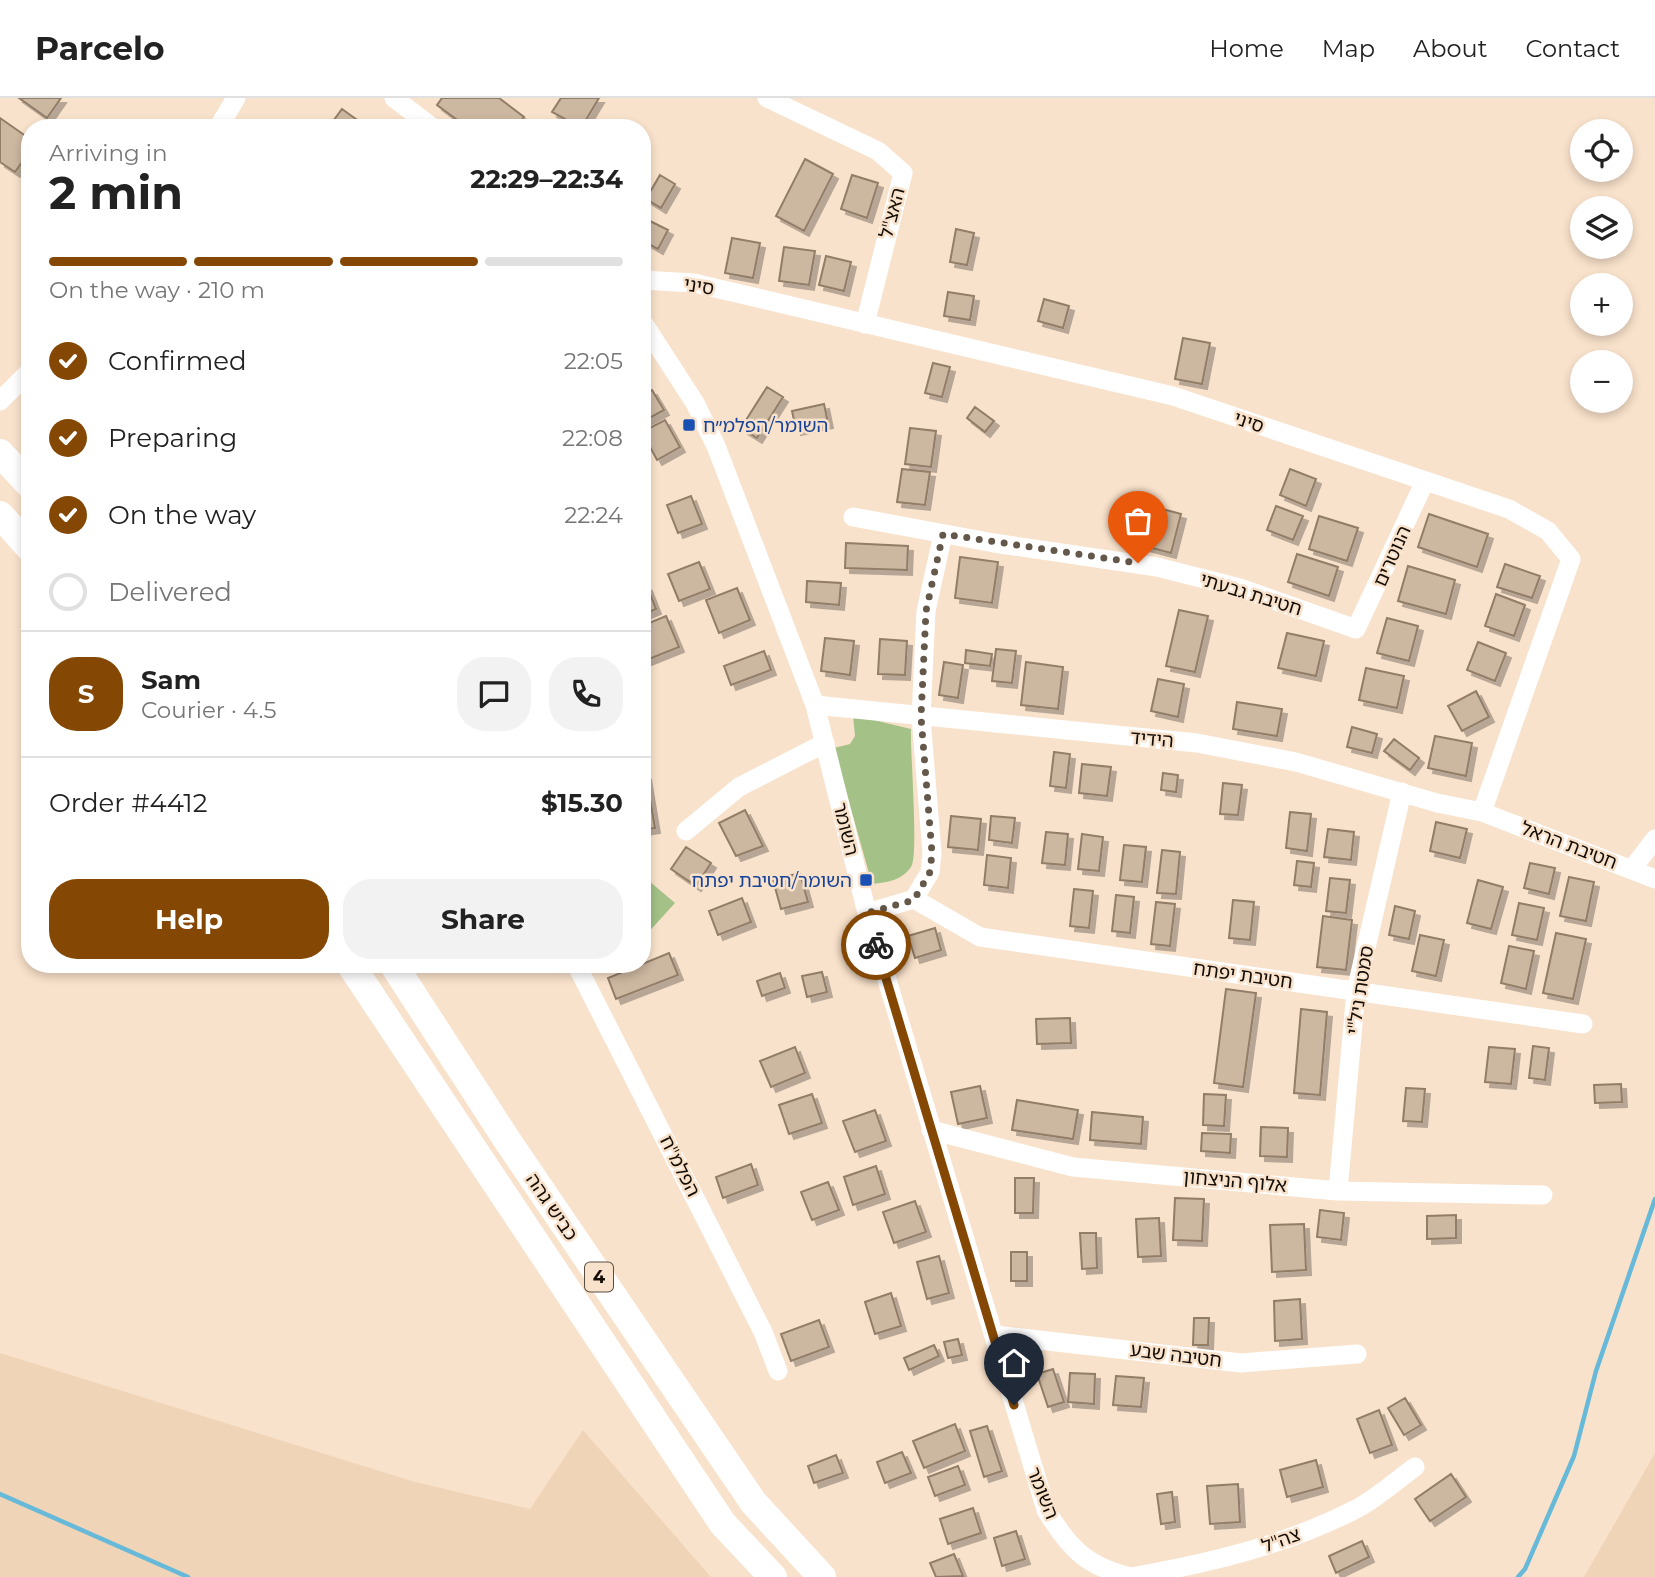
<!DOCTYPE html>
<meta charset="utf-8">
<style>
:root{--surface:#fff;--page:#f2f2f2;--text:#222;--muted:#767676;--line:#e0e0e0;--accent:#844804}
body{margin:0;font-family:Montserrat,"Noto Sans Hebrew",sans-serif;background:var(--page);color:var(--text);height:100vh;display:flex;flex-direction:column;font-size:26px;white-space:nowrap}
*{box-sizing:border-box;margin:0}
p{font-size:23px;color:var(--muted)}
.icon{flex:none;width:38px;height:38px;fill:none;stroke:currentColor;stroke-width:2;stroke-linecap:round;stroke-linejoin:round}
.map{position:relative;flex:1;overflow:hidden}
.details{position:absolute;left:21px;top:21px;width:630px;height:854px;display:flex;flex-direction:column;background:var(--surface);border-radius:28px;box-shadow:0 4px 10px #0003}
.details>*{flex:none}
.tools{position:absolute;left:1570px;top:21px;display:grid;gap:14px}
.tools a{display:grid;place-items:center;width:63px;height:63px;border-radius:50%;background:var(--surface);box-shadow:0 4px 10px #0003;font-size:35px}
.pin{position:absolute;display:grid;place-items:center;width:60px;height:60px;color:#fff;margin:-72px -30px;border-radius:50% 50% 50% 0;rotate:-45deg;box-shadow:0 0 7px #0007}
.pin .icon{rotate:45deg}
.courier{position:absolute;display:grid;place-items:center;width:70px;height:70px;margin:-35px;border:5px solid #844804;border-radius:50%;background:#fff;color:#222;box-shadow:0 2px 9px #0007}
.summary em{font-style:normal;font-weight:700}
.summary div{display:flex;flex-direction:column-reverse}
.summary{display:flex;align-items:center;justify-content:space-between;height:119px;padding:0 28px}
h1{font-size:46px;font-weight:700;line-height:52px}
.bar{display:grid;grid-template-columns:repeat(4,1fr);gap:10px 7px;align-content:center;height:84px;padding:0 28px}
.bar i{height:9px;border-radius:5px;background:var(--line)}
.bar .active{background:var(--accent)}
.bar p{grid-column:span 4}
.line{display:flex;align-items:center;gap:18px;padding:0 28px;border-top:2px solid var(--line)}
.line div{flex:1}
.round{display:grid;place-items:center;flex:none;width:74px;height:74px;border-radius:28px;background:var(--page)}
ol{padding:0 28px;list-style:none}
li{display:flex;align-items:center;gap:21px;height:77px}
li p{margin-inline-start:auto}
li .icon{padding:7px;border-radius:50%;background:var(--accent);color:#fff;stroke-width:4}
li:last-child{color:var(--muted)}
li i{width:38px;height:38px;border:4px solid var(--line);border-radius:50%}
.button{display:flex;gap:14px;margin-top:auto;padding:14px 28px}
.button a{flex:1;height:80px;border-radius:28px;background:var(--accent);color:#fff;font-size:28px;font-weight:700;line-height:80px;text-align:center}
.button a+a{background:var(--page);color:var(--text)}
header{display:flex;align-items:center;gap:42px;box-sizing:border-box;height:98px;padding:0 35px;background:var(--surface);border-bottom:2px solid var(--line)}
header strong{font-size:33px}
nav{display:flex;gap:38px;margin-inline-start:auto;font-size:24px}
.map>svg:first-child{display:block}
</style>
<header>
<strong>Parcelo</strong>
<nav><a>Home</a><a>Map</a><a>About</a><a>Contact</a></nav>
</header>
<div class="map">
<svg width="1655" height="1479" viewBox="0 0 1655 1479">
<defs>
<filter id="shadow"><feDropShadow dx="5" dy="5" stdDeviation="0" flood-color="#0004"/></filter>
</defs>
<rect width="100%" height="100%" fill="#f9e2cb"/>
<path fill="#f0d4b7" d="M0 1255 415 1384 530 1411 583 1332 711 1479H0Z
M1655 1355V1479H1584Z"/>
<path fill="#a4c187" d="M853 617 911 631C910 654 919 759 911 769 901 783 888 784 872 786L834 650 850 646 855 638Z
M642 777 675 805 645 838 642 836Z"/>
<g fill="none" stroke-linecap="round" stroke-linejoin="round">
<path stroke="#66b9d8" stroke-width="4.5" d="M0 1396 188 1479
M1518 1479 1525 1471 1574 1358 1596 1273 1655 1101"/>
</g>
<path fill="#ccb7a0" stroke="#917d67" stroke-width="2" filter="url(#shadow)" d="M19 0H61L47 20Z
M442 0H499L524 19 516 30H468L437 7Z
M561 0H599L581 30 552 14Z
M342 11 360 24 356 30H328Z
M0 20 30 41V53L15 74 0 64Z
M805 61 833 76 804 133 776 118Z
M660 77 675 86 661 110 646 101Z
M852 77 878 85 867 120 841 111Z
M642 119 668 132 658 151 642 142Z
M956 131 974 135 967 167 950 164Z
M732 140 760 145 753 180 725 175Z
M784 149 815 153 809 187 779 183Z
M826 158 851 164 844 193 819 187Z
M948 194 974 198 970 222 944 218Z
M1044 201 1069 208 1063 230 1038 223Z
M1183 240 1210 245 1202 286 1175 281Z
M933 265 950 269 942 299 925 295Z
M767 289 783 299 757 340 741 330Z
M652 292 664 312 642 324V297Z
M824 306 828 325 796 332 792 313Z
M975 309 994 323 985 334 967 320Z
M665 322 680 349 657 362 642 334Z
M910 330 936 333 931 369 905 366Z
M902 371 930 374 925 407 897 404Z
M1290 371 1316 381 1306 408 1280 397Z
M691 398 702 426 678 435 667 407Z
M1144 406 1181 416 1171 455 1133 445Z
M1276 408 1303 418 1293 442 1267 432Z
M1429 416 1488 436 1477 469 1418 449Z
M1319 418 1358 430 1347 463 1309 451Z
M846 445 908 448 907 472 845 470Z
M1297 456 1338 469 1329 498 1288 484Z
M960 459 998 464 992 505 955 500Z
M699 464 710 491 679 503 668 476Z
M1505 466 1540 478 1532 500 1497 489Z
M1408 468 1455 482 1446 516 1398 503Z
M807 483 841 485 839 507 806 504Z
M647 488 656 511 642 517V491Z
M737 490 750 522 719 535 706 502Z
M1496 496 1525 507 1514 538 1485 528Z
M1179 512 1208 518 1195 574 1166 568Z
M666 518 679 549 644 563 642 528Z
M1387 520 1418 528 1409 563 1377 555Z
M1287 535 1324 543 1316 578 1278 570Z
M825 540 854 543 850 577 821 573Z
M880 541 907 543 905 577 878 576Z
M1478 544 1506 555 1495 583 1467 572Z
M996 551 1016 553 1012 585 992 583Z
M966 552 992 556 990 568 965 565Z
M764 553 771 572 731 587 724 568Z
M944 564 963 567 958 600 939 597Z
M1026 564 1063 569 1058 611 1021 607Z
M1366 570 1404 578 1397 610 1359 602Z
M1158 581 1184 586 1178 619 1151 613Z
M1476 593 1489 619 1462 633 1448 608Z
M1237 604 1282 611 1277 638 1233 631Z
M1352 629 1377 636 1372 655 1347 649Z
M1435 638 1472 645 1466 678 1428 670Z
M1394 641 1419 660 1410 672 1384 653Z
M1054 654 1070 656 1066 690 1050 688Z
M1082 666 1111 669 1107 698 1079 695Z
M1163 675 1178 677 1176 694 1161 692Z
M646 677 655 730 642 732V678Z
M1223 685 1242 687 1238 717 1220 716Z
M745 712 763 748 736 758 719 725Z
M1290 714 1311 716 1307 753 1286 750Z
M951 718 981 721 978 752 948 749Z
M991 718 1015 720 1012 745 989 742Z
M1436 724 1467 731 1460 760 1430 753Z
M1328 731 1354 734 1351 762 1324 759Z
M1046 734 1068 736 1065 767 1042 765Z
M1082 736 1103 739 1099 773 1078 771Z
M1124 747 1146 749 1142 784 1120 782Z
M686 749 711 765 696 788 671 771Z
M1162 752 1180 754 1176 796 1157 795Z
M987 757 1011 760 1008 790 984 787Z
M1297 763 1314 765 1311 789 1294 787Z
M1530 765 1555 770 1549 796 1524 790Z
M800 775 808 804 781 811 773 782Z
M1569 779 1594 784 1586 823 1560 818Z
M1330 780 1350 782 1346 815 1326 813Z
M1478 782 1503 789 1491 831 1467 825Z
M1074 791 1093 793 1089 830 1070 828Z
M1116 797 1134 799 1130 835 1112 833Z
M742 800 751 824 718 837 709 813Z
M1233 802 1254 804 1250 842 1229 840Z
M1156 804 1175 806 1170 848 1151 846Z
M1519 805 1544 810 1537 842 1512 837Z
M1395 808 1415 813 1409 841 1389 837Z
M1323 818 1352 822 1346 872 1317 869Z
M935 830 941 852 915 860 908 838Z
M1556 835 1586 841 1573 901 1543 895Z
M1420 837 1444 842 1436 878 1412 873Z
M1509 848 1534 853 1526 891 1501 885Z
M669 855 678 877 616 901 608 880Z
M822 874 827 894 807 899 802 878Z
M780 875 785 890 762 898 757 883Z
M1226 891 1256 895 1243 989 1214 985Z
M1301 911 1327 914 1320 997 1294 995Z
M1070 920 1071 945 1037 946 1036 921Z
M1533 948 1549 950 1545 982 1529 980Z
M795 949 805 975 771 989 760 963Z
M1489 949 1515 951 1511 986 1485 984Z
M1621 986 1622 1004 1595 1005 1594 987Z
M980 988 987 1020 958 1026 951 994Z
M1406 990 1425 991 1422 1024 1403 1023Z
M812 996 822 1025 789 1036 779 1007Z
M1204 996 1226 997 1224 1028 1203 1027Z
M1017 1002 1078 1012 1073 1041 1012 1032Z
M875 1012 886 1043 855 1054 843 1023Z
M1092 1014 1143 1019 1141 1046 1090 1042Z
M1261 1029 1288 1030 1287 1059 1260 1058Z
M1202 1035 1231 1036 1230 1055 1201 1053Z
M751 1066 758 1087 723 1100 716 1079Z
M876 1068 885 1096 853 1107 844 1079Z
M1015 1080H1034L1033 1115H1015Z
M828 1084 839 1112 812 1122 801 1094Z
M1175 1100 1204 1101 1202 1143 1173 1142Z
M915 1103 926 1134 894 1145 883 1114Z
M1320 1112 1344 1115 1341 1142 1317 1139Z
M1456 1117V1140L1427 1141V1118Z
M1159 1120 1161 1158 1138 1159 1136 1121Z
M1304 1126 1306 1172 1272 1174 1270 1127Z
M1080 1135H1096L1097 1170 1082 1171Z
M1011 1154H1027V1183H1011Z
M939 1158 949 1195 927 1201 917 1164Z
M891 1195 901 1228 875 1236 865 1204Z
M1300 1201 1302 1241 1275 1243 1274 1203Z
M1194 1220H1209L1208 1247H1193Z
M819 1222 829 1249 791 1263 781 1236Z
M958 1241 962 1257 948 1260 944 1244Z
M934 1247 939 1258 909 1272 904 1260Z
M1053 1271 1064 1304 1048 1309 1037 1276Z
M1070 1275 1095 1276 1094 1306 1068 1304Z
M1116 1278 1144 1280 1141 1309 1113 1307Z
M1405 1300 1421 1327 1404 1337 1388 1310Z
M1379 1312 1392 1347 1370 1355 1357 1321Z
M955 1326 965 1353 924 1370 913 1343Z
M987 1328 1002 1373 984 1379 970 1333Z
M902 1354 911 1375 885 1385 877 1364Z
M836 1357 843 1375 814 1385 808 1368Z
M1316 1362 1323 1389 1287 1399 1280 1372Z
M958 1368 965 1387 935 1398 928 1379Z
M1451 1376 1466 1399 1430 1423 1415 1401Z
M1238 1386 1240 1424 1210 1426 1207 1388Z
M1172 1394 1175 1424 1161 1426 1157 1396Z
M973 1410 981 1435 948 1446 940 1421Z
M1016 1433 1025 1461 1002 1468 994 1440Z
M1362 1443 1369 1459 1336 1475 1329 1458Z
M954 1456 963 1478 936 1479 930 1465Z"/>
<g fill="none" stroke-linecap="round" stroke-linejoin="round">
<path stroke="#fff" stroke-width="19" d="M394 0 433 30
M767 0 878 53 903 75 865 226
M218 30 236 0
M642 182 694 185 1173 298 1509 411 1548 433 1571 461 1482 714
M642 223 695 305 716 348 815 607 867 815 1046 1412C1069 1450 1086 1468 1130 1479
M0 303 30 273
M853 419 994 445 1157 469 1240 490 1356 531 1425 383
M815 607 1197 645 1296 664 1437 705 1482 714 1655 781
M686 733 739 689 825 645
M1632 771 1655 741
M914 801 980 839 1583 926
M867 815 914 801 930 774 932 755 921 619 926 513 943 436
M576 866 763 1234 778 1273
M931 1032 1073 1069 1338 1093 1543 1097
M1338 1093 1356 893 1402 694
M995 1237 1241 1265 1357 1256
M1131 1479C1210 1465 1287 1447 1358 1410 1378 1399 1397 1382 1415 1369"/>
<path stroke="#fff" stroke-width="28" d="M0 355 30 387
M0 417 30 450
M350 866 723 1426 773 1479
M393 866 507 1042 753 1404 822 1479"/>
</g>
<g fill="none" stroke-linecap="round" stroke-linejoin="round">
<path stroke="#64584b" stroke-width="7" stroke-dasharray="0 12.6" d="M876 847 867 815 914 802 930 774 932 755 921 619 926 513 943 436 1138 465"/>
<path stroke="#844804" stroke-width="9" d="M876 847 1014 1307"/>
</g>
<g fill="#1a4fb4" stroke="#f9e2cb" stroke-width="2.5">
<rect x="682" y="320" width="14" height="14" rx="3.5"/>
<rect x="859" y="775" width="14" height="14" rx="3.5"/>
</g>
<g text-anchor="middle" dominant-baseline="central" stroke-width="5" stroke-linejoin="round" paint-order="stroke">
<rect fill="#f9e2cb" stroke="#594d41" stroke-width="2" x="585" y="1164.5" width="28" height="29" rx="5"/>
<g font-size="18" font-weight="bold" fill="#140d06">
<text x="599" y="1179">4</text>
</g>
<g font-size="19" fill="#140d06" stroke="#f9e2cb">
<text transform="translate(892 115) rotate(-75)">האצ"ל</text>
<text transform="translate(699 188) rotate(9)">סיני</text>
<text transform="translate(1249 324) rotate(19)">סיני</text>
<text transform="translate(1392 458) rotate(-66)">הנוטרים</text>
<text transform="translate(1251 496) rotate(17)">חטיבת גבעתי</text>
<text transform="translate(1152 641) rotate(5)">הידיד</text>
<text transform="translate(846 731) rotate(76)">השומר</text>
<text transform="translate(1569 747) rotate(21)">חטיבת הראל</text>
<text transform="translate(1243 877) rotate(8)">חטיבת יפתח</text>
<text transform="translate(1360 892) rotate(-81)">סמטת ניל"י</text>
<text transform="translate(680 1068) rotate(63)">הפלמ"ח</text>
<text transform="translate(1235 1083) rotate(5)">אלוף הניצחון</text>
<text transform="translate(552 1109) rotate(56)">כביש גהה</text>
<text transform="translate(1176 1257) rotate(7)">חטיבה שבע</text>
<text transform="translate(1043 1395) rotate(68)">השומר</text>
<text transform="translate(1281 1442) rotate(-20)">צה"ל</text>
</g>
<g font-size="19" fill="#164399" stroke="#f9e2cb" text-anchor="start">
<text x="703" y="327">השומר/הפלמ״ח</text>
<text x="852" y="782" text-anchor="end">השומר/חטיבת יפתח</text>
</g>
</g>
</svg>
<div class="tools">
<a><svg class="icon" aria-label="locate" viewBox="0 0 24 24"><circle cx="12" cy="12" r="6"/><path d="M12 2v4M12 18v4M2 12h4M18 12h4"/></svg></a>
<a><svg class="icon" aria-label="layers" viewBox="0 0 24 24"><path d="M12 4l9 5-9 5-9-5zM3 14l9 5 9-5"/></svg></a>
<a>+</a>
<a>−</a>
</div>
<div class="pin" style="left:1138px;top:465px;background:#ea580c"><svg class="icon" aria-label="bag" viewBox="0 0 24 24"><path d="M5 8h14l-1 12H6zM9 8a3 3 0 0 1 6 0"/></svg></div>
<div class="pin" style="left:1014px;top:1307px;background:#1f2937"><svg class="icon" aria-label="home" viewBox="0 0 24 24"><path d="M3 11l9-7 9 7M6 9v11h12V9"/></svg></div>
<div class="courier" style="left:876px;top:847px"><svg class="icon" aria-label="bike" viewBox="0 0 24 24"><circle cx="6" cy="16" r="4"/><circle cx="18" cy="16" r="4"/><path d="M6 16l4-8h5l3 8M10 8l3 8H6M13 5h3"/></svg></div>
<section class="details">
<div class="summary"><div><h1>2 min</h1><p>Arriving in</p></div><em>22:29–22:34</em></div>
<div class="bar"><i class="active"></i><i class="active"></i><i class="active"></i><i></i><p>On the way · 210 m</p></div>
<ol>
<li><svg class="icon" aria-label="check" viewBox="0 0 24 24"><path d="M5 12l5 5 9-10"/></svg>Confirmed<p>22:05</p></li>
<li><svg class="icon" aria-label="check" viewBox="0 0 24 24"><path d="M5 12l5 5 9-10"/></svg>Preparing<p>22:08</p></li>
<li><svg class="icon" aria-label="check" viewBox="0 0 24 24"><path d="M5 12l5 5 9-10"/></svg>On the way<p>22:24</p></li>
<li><i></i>Delivered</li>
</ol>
<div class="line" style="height:126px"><b class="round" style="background:var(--accent);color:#fff">S</b><div><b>Sam</b><p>Courier · 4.5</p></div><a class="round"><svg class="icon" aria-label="chat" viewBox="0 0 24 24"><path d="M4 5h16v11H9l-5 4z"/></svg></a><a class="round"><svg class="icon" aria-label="phone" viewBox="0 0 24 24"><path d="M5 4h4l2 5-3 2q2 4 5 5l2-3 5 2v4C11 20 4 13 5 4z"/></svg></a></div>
<div class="line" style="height:91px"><div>Order #4412</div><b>$15.30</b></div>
<div class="button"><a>Help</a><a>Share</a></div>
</section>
</div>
